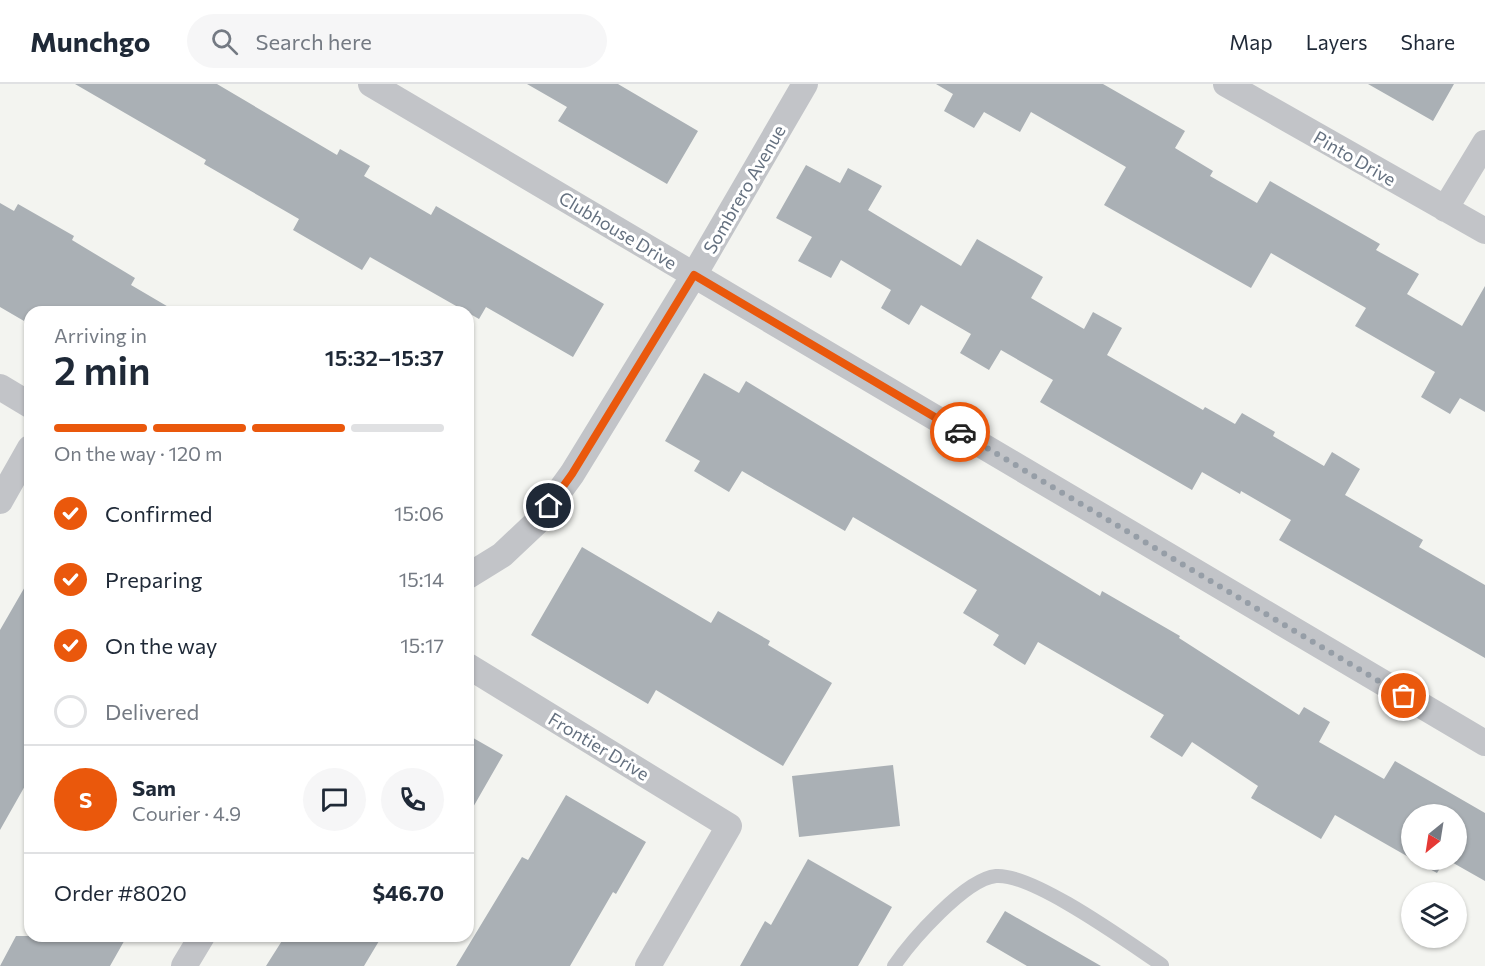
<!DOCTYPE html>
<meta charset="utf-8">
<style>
:root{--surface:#fff;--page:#f6f6f7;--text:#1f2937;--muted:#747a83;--line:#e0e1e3;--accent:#ea580c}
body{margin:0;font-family:Commissioner,sans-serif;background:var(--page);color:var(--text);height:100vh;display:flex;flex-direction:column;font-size:22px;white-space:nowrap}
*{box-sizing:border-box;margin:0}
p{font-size:20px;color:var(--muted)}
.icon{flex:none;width:33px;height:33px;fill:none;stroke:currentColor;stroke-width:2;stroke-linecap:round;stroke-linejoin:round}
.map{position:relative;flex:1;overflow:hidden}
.sheet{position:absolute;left:24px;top:222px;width:450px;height:636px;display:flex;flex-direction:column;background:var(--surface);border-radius:18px;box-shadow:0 2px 4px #0004}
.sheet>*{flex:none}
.needle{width:39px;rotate:210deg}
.tools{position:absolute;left:1401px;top:720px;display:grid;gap:12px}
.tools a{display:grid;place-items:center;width:66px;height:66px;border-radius:50%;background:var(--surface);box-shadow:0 2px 4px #0004;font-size:30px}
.pin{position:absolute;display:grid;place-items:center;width:51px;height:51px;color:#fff;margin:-26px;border:3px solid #fff;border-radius:50%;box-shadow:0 2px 6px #0007}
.courier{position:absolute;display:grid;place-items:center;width:60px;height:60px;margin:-30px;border:4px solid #ea580c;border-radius:50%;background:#fff;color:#222;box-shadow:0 2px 8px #0007}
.headline em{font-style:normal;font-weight:600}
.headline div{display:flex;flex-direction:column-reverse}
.headline{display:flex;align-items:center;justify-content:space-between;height:102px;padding:0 30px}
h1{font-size:39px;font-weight:600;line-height:45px}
.bar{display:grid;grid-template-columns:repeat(4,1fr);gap:9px 6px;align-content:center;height:72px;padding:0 30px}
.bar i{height:8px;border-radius:4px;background:var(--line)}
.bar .selected{background:var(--accent)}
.bar p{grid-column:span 4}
.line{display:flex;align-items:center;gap:15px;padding:0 30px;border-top:2px solid var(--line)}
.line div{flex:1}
.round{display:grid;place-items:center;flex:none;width:63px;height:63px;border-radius:32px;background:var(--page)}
ol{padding:0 30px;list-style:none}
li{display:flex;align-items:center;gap:18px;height:66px}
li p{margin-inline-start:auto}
li .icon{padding:6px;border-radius:50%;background:var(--accent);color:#fff;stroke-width:4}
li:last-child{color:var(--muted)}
li i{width:33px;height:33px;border:3px solid var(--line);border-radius:50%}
header{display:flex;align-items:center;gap:36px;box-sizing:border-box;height:84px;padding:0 30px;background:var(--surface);border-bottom:2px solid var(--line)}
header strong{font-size:28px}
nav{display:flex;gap:33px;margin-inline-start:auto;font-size:21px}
.search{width:420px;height:54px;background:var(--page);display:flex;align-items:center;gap:15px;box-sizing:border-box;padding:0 21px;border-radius:33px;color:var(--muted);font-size:22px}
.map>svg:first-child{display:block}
</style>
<header>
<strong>Munchgo</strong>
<div class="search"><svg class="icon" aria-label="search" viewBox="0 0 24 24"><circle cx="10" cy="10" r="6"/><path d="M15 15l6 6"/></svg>Search here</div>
<nav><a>Map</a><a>Layers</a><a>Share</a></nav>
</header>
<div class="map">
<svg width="1485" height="882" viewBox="0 0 1485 882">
<rect width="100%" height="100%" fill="#f3f4f0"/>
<path fill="#aab0b5" d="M75 0H217L337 71 340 65 370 82 364 92 431 131 436 122 604 220 573 273 486 223 479 235 370 173 362 186 293 146 299 135 204 80 206 76Z
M527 0H618L698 47 667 100 558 37 567 23Z
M936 0H1103L1185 47 1175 64 1213 87 1210 92 1257 119 1270 97 1380 160 1376 166 1419 190 1407 210 1462 242 1485 202V328L1460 314 1450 330 1421 313 1435 288 1355 242 1366 224 1271 169 1251 204 1104 121 1126 83 1031 28 1020 48 984 28 974 44 944 27 953 10Z
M1368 0H1454L1433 37Z
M806 81 840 99 848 84 882 102 868 126 961 182 977 155 1043 193 1031 214 1084 245 1093 228 1122 244 1107 271 1203 326 1205 323 1235 340 1242 329 1275 348 1273 352 1324 382 1332 368 1360 385 1345 411 1423 456 1419 463 1485 501V574L1279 456 1291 436 1241 407 1240 410 1202 388 1192 406 1040 318 1053 296 1001 266 989 286 960 269 971 250 921 221 909 241 881 224 891 206 841 176 831 194 798 177 812 153 776 134Z
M0 119 14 127 18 120 74 152 72 156 135 194 131 201 177 228H29L24 237 0 223Z
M704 289 739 309 746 297 1100 512 1102 507 1180 552 1179 554 1299 631 1304 623 1330 638 1319 658 1384 695 1395 677 1485 729V797L1448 776H1456V730H1412V775L1335 731 1321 755 1251 714 1258 702 1192 658 1182 673 1150 653 1164 631 1038 558 1025 581 993 561 999 551 963 529 977 506 853 433 845 447 742 387 729 408 694 387 700 377 665 357Z
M582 463 711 539 718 527 770 557 768 561 832 599 783 682 656 606 648 620 531 551Z
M30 494V693L0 746V546Z
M468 651 503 671 468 732Z
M893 681 900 742 799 753 792 692Z
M566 711 646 758 616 810 613 808 570 882H456L522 773 528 776Z
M808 775 892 823 858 882H740L765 837 771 841Z
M1413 776H1445L1437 789Z
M1005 827 1101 882H1027L986 858Z
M16 852H127L110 882H0Z
M285 852H382L364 882H266Z"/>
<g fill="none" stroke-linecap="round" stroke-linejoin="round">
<path stroke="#c2c4c8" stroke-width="14" d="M894 882C911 857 965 795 996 792 1033 789 1129 859 1162 881"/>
<path stroke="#c2c4c8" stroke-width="26" d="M371 0 1485 659
M1226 0 1485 147
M1445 125 1485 59
M0 303 30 321
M0 417 30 364
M468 492 502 471 537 438 572 390 694 191 805 0
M468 582 729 742 648 882
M184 882 202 852"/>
</g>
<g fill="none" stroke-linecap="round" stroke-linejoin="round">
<path stroke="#969ea7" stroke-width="6" stroke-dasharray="0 10.8" d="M960 348 1404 612"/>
<path stroke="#ea580c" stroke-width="8" d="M549 422 572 390 694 191 960 348"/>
</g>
<g text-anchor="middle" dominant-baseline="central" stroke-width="6" stroke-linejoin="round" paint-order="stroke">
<g font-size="18" fill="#64707f" stroke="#fff">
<text transform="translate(1355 74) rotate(30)">Pinto Drive</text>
<text transform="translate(744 105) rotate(-60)">Sombrero Avenue</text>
<text transform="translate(618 146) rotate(31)">Clubhouse Drive</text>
<text transform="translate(599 662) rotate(31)">Frontier Drive</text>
</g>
</g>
</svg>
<div class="tools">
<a><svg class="needle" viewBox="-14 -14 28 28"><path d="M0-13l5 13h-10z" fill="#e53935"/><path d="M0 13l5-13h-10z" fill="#747a83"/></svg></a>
<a><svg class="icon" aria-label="layers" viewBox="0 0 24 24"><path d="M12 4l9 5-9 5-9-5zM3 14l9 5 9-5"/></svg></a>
</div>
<div class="pin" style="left:1404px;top:612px;background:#ea580c"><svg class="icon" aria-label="bag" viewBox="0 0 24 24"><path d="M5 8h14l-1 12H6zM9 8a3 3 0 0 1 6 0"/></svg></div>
<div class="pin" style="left:549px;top:422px;background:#1f2937"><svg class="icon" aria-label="home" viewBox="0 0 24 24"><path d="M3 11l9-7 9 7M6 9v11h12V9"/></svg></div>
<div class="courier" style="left:960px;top:348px"><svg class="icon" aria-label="car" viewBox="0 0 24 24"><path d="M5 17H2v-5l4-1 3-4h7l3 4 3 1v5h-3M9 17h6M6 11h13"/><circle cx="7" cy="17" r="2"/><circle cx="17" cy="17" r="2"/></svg></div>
<section class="sheet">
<div class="headline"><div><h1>2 min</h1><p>Arriving in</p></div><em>15:32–15:37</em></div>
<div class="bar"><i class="selected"></i><i class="selected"></i><i class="selected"></i><i></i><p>On the way · 120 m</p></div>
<ol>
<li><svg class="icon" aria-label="check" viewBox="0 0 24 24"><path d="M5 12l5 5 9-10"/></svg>Confirmed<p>15:06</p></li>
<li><svg class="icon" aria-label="check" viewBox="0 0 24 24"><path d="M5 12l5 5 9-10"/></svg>Preparing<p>15:14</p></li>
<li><svg class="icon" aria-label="check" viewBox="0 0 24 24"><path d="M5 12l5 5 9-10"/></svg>On the way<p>15:17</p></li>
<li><i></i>Delivered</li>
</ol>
<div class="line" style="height:108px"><b class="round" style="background:var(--accent);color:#fff">S</b><div><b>Sam</b><p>Courier · 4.9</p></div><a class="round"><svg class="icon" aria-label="chat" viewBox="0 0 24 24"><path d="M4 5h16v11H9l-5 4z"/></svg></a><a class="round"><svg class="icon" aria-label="phone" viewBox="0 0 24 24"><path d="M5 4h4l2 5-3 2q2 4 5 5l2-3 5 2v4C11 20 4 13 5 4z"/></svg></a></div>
<div class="line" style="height:78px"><div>Order #8020</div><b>$46.70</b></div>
</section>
</div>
